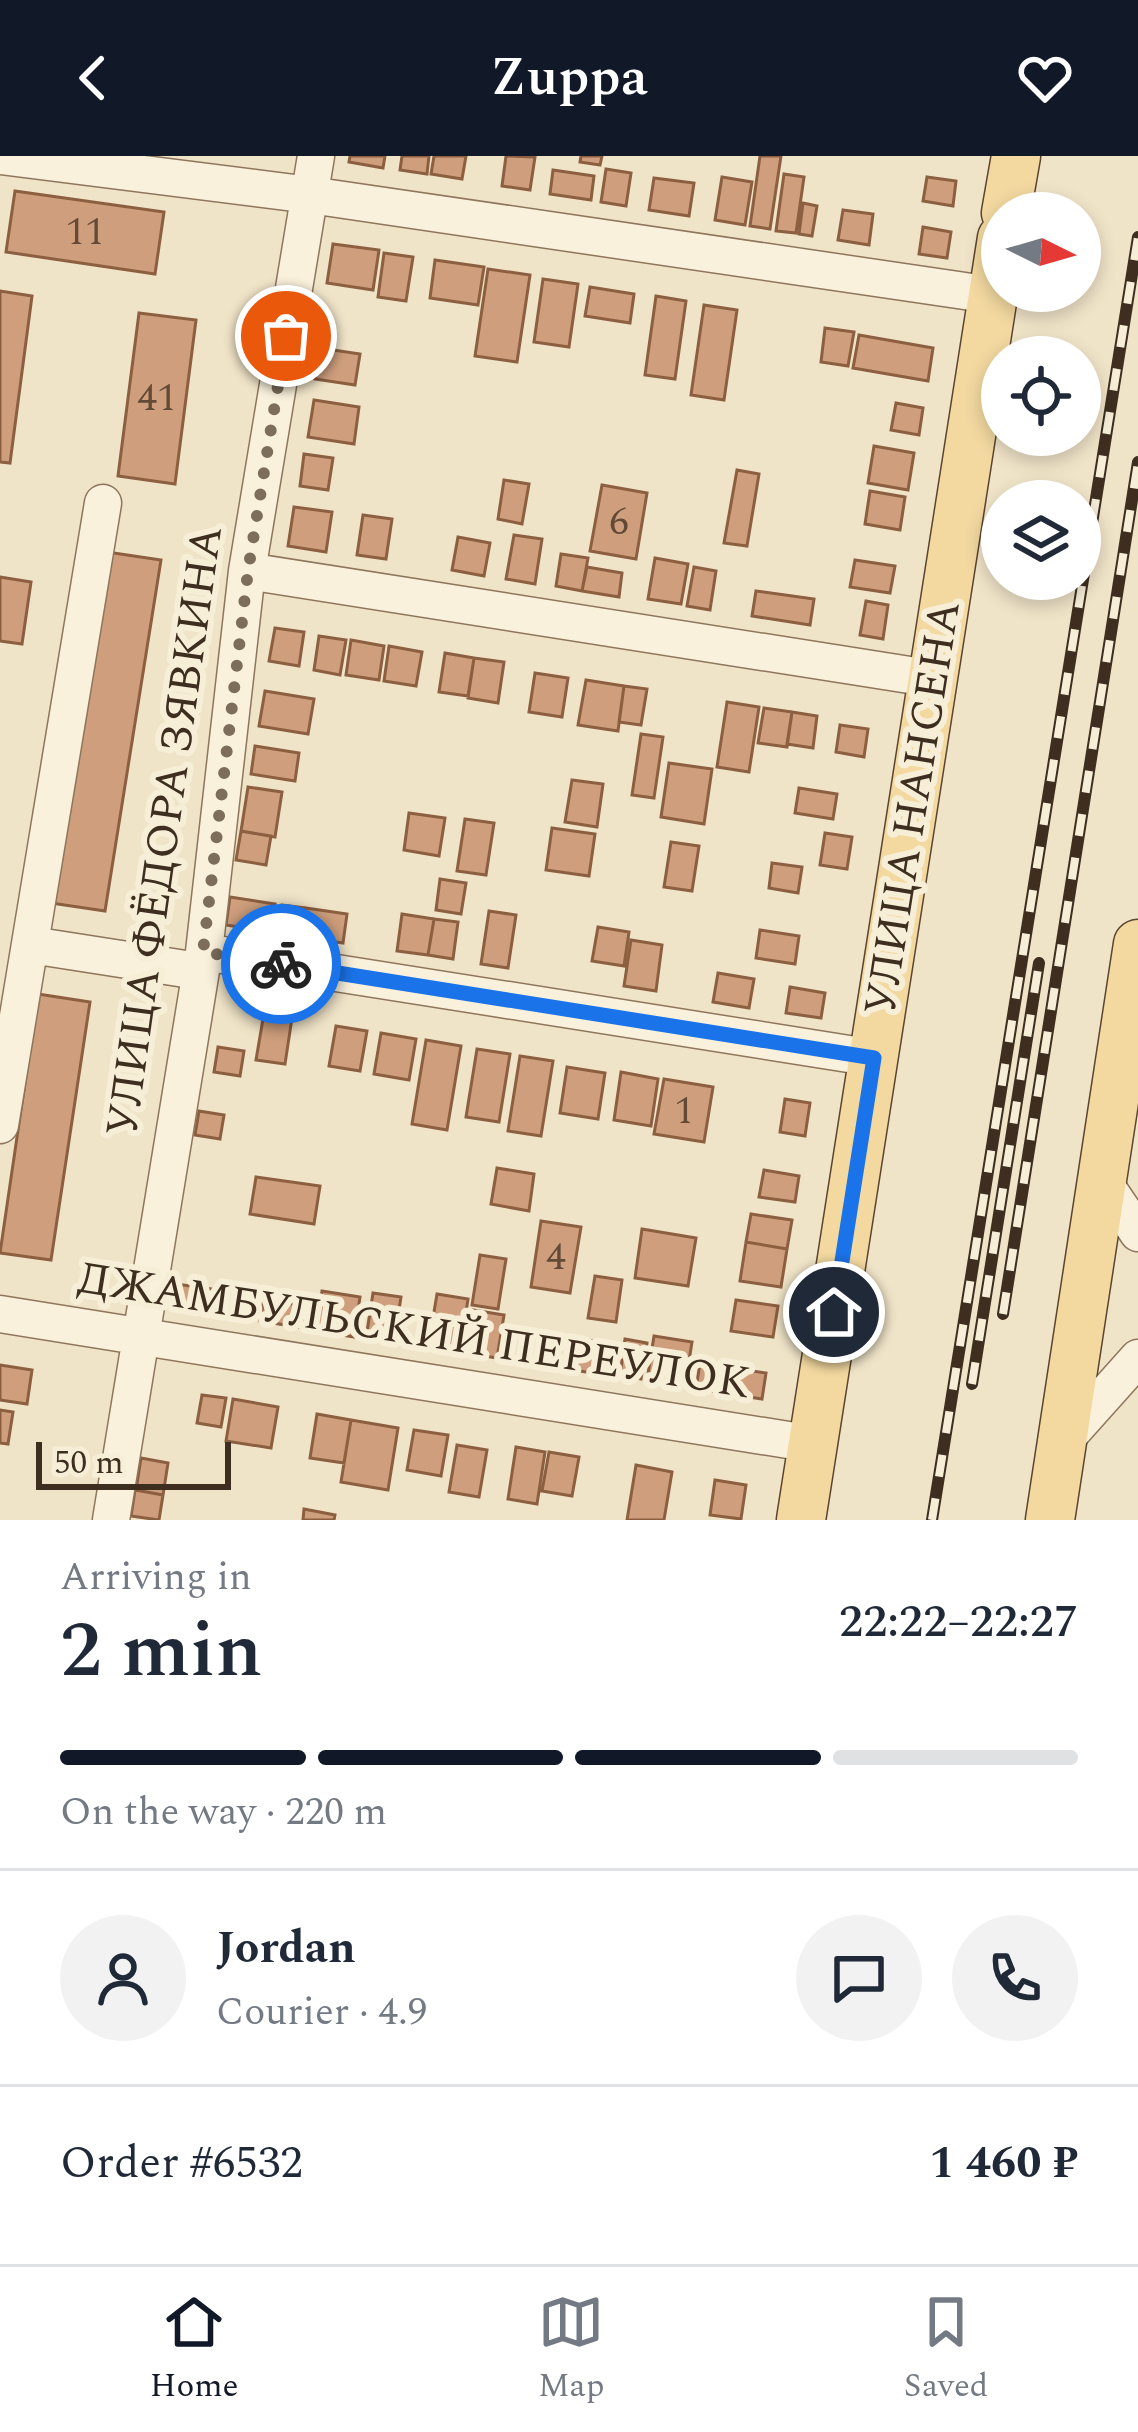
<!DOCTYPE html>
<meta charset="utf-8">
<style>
:root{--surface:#fff;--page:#f2f2f3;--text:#1f2937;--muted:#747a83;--line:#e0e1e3;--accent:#111827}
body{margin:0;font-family:Spectral,serif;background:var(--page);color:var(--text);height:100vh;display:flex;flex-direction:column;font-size:45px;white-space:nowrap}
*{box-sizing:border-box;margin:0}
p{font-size:39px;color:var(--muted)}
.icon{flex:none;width:66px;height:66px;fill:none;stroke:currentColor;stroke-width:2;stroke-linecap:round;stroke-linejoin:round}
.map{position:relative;height:1364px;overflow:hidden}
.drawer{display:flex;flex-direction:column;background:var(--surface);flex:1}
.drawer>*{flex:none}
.needle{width:78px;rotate:95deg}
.buttons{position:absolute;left:981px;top:36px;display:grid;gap:24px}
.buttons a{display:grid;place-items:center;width:120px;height:120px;border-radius:50%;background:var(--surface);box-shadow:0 6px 18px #0003;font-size:60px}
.scale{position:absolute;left:36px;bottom:30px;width:195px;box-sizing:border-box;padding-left:12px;border:6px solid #3d2e20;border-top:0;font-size:33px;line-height:42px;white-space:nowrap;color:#3d2e20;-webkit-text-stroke:9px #f7eed8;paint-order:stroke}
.pin{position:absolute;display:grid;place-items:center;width:102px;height:102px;color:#fff;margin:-51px;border:6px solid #fff;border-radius:50%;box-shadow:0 3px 12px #0007}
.courier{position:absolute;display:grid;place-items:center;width:120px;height:120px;margin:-60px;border:9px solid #1a73e8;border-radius:50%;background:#fff;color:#222;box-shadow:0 3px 15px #0007}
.summary em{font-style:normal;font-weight:600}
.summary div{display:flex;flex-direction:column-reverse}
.summary{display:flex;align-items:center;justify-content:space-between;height:204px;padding:0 60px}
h1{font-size:78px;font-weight:600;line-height:90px}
.bar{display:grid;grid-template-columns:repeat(4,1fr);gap:18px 12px;align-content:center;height:144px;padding:0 60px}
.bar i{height:15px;border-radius:9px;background:var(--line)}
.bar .active{background:var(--accent)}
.bar p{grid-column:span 4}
.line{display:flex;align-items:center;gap:30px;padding:0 60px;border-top:3px solid var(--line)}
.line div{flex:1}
.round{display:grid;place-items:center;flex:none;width:126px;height:126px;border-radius:63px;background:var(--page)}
header{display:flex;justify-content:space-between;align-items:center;height:156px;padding:0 60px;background:var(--accent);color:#fff;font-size:54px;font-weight:600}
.tab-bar{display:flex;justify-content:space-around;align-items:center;height:168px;border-top:3px solid var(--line);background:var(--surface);font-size:33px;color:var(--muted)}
.tab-bar a{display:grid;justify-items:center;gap:6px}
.tab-bar .active{color:var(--accent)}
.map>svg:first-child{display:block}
</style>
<header><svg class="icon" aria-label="back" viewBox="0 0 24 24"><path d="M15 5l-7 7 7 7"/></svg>Zuppa<svg class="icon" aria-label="heart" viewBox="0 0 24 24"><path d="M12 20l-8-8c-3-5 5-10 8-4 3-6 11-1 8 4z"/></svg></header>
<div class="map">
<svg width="1138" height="1364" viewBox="0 0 1138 1364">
<rect width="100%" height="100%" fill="#f0e4c8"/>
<path fill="#cf9f7d" stroke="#8d5f41" stroke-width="3" d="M350 0H385L383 12 349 6Z
M402 0H429L427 18 400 14Z
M434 0H466L462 23 431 18Z
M506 0 535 1 530 34 502 30Z
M581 0H602L600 9 580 6Z
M760 0H781L770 73 750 70Z
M606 13 631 17 626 50 601 46Z
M553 14 594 20 591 44 550 38Z
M784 18 804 21 796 77 776 75Z
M722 21 752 26 745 69 715 64Z
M927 21 956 25 953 50 923 45Z
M654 22 694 27 689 60 649 54Z
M15 35 164 56 155 118 6 96Z
M803 47 817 50 812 80 799 78Z
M843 54 873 58 869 89 838 84Z
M923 71 951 76 947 102 919 98Z
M333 88 379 94 373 134 327 127Z
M384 97 413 101 406 145 378 141Z
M435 104 484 111 478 149 430 142Z
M488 113 530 119 517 206 475 200Z
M543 123 578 128 569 191 534 186Z
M590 131 634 138 630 167 585 160Z
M0 135 32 140 10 307 0 306Z
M656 140 686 145 675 223 645 219Z
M704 149 737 154 724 244 691 239Z
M139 157 196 164 175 328 118 320Z
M825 172 854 176 848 210 821 206Z
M859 179 933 192 928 225 853 212Z
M320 192 360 198 355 229 315 223Z
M1036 192 1080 199V201H1034Z
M314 244 359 251 354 288 308 281Z
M896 247 923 252 919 279 891 274Z
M874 290 914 297 908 334 868 327Z
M304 298 333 302 328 334 300 330Z
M737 314 759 318 747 390 724 387Z
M504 324 529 328 522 368 498 363Z
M602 329 647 337 636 403 590 395Z
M870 335 905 341 900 374 865 368Z
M294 351 332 356 326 396 288 390Z
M363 359 392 363 386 403 357 399Z
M514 379 542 383 535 428 506 423Z
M458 381 490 387 484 420 452 414Z
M107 396 161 404 105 755 51 747Z
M561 398 588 402 582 435 556 430Z
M655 402 688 408 681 448 648 443Z
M855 404 895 410 890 437 850 431Z
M587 411 622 417 619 441 582 435Z
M694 411 716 415 710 454 687 450Z
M0 421 31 426 22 488 0 485Z
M756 435 814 443 810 469 752 460Z
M866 445 888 449 883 483 860 479Z
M275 472 304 476 299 510 269 505Z
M319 480 346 484 340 519 314 514Z
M351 484 384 490 379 524 346 519Z
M389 490 422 496 416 530 384 525Z
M445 497 474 502 468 540 439 536Z
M474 502 504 506 498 547 468 542Z
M535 517 568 522 562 561 529 556Z
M586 524 624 530 618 575 578 569Z
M624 530 647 533 641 569 619 566Z
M265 535 314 543 308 578 259 570Z
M727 546 759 551 749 616 717 611Z
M764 552 792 556 787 591 758 587Z
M792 556 817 560 813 592 787 588Z
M840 569 868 573 864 601 836 596Z
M641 578 663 581 654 642 632 639Z
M255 590 299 597 295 625 251 618Z
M669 607 712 613 704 668 661 661Z
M572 624 603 628 597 671 565 666Z
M248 631 282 636 275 681 241 675Z
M799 632 837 638 833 663 795 657Z
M409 657 445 662 439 700 404 694Z
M465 663 494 667 486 719 457 715Z
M552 672 595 678 589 720 546 714Z
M241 675 271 680 266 709 236 704Z
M825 677 852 681 847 713 820 709Z
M671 686 699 690 692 735 664 731Z
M772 707 802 711 798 737 769 732Z
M440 723 466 727 461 758 436 754Z
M230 741 275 748 271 776 226 769Z
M282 749 306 752 302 781 278 777Z
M306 752 347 758 343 787 302 781Z
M489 755 516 759 508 812 481 808Z
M402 758 434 763 428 799 397 795Z
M434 763 458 766 453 803 428 799Z
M598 771 629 776 624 810 592 805Z
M760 774 799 780 795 808 756 802Z
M631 784 662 789 656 835 624 830Z
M718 817 754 823 749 852 713 846Z
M790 831 825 837 821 862 786 857Z
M38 838 90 846 51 1104 0 1097Z
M264 857 292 862 285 908 256 904Z
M336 870 367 875 360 915 329 910Z
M381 877 416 883 409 924 374 918Z
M426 884 461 890 447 974 412 968Z
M218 891 244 895 240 920 214 916Z
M477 893 510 898 499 966 466 961Z
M520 900 553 905 541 980 508 975Z
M567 911 605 917 598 963 560 957Z
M621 916 658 923 651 970 614 964Z
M664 923 713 931 704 986 654 978Z
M785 943 810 947 805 980 780 976Z
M199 955 224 959 220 983 195 979Z
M497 1012 534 1018 529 1055 491 1048Z
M764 1014 799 1020 795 1046 759 1041Z
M256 1021 320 1030 314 1068 250 1058Z
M751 1058 792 1064 787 1093 746 1086Z
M541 1065 581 1071 570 1137 531 1131Z
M642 1073 696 1082 688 1130 635 1122Z
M746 1086 787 1093 781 1131 740 1125Z
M480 1099 506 1103 498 1153 472 1149Z
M595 1120 622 1124 616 1166 588 1162Z
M169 1127 219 1134 216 1158 165 1150Z
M322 1135 360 1141 354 1181 316 1175Z
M373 1137 401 1141 394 1186 366 1182Z
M437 1138 468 1143 460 1197 428 1192Z
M264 1144 314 1151 310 1173 260 1165Z
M736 1144 778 1150 773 1181 731 1175Z
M473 1154 504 1159 497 1202 466 1197Z
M654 1180 692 1186 685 1230 647 1224Z
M573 1182 603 1186 598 1218 568 1213Z
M625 1183 647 1187 641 1223 620 1219Z
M700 1207 766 1217 762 1243 696 1233Z
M0 1209 32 1214 27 1248 0 1244Z
M202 1239 226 1242 221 1271 197 1267Z
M233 1243 278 1251 271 1292 226 1285Z
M0 1254 13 1256 8 1288 0 1287Z
M317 1258 351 1264 344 1307 310 1302Z
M351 1264 398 1272 388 1334 341 1326Z
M414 1274 448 1279 441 1320 407 1314Z
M457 1289 487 1294 479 1341 449 1336Z
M516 1291 545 1296 537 1348 508 1343Z
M549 1296 579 1301 572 1340 542 1335Z
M141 1302 168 1307 163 1339 136 1334Z
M636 1309 672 1316 664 1364H627Z
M715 1324 746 1329 741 1363 710 1359Z
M135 1334 163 1339 159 1364 131 1360Z
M304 1353 335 1359 334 1364H303Z"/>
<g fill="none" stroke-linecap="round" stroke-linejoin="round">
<g stroke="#8d765c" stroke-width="39">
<path id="minor" d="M1 0 310 39 992 139
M247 415 935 523
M31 789 198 815
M204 796 874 902
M0 969 103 347
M1102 1024 1138 1077
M0 1158 813 1288
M1062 1287 1138 1202
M111 1364 204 796 247 415 316 0"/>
</g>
<g stroke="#5b4430" stroke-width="51">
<path id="major" d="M1006 57 1016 0
M801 1364 1002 82
M1050 1364 1138 788"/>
</g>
<path stroke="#8d765c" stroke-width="4.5" stroke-dasharray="9 6" stroke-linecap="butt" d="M1020 198 1038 201"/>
<use href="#minor" stroke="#faf1dc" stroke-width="36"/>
<use href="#major" stroke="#f3d9a0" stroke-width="48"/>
<g stroke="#3d2e20" stroke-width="12">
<path id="rail" d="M1003 1158 1138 306
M972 1228 1039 807
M932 1364 1138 81"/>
</g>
<use href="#rail" stroke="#f7eed8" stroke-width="8" stroke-dasharray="22" stroke-linecap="butt"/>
</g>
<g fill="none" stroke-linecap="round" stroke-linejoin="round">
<path stroke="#7c6e5b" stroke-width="12" stroke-dasharray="0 21.6" d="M281 808 203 796 248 415 286 180"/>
<path stroke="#1a73e8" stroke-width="15" d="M281 808 874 902 834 1156"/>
</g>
<g text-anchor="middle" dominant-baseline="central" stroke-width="12" stroke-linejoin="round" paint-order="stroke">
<g font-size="39" fill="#624a37">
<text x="85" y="76">11</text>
<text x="157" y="242">41</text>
<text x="619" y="366">6</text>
<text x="684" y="955">1</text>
<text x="556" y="1101">4</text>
</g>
<g font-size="45" fill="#3d2e20" stroke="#f7eed8">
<text transform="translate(913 652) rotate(-81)">УЛИЦА НАНСЕНА</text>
<text transform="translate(165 675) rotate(-82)">УЛИЦА ФЁДОРА ЗЯВКИНА</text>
<text transform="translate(414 1175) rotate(9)">ДЖАМБУЛЬСКИЙ ПЕРЕУЛОК</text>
</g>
</g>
</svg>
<div class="buttons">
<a><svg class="needle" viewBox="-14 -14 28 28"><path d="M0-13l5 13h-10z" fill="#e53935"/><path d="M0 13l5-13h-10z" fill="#747a83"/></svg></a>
<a><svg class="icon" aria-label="locate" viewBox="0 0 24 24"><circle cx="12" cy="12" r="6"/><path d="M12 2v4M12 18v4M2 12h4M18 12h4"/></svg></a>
<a><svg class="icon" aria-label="layers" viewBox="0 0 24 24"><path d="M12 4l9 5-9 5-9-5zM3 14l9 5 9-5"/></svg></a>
</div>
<div class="scale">50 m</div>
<div class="pin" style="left:286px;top:180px;background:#ea580c"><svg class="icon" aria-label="bag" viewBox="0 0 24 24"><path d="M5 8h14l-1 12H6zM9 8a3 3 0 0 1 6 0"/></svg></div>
<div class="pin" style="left:834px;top:1156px;background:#1f2937"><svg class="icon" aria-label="home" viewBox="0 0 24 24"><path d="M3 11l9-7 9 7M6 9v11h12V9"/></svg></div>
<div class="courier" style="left:281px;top:808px"><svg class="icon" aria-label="bike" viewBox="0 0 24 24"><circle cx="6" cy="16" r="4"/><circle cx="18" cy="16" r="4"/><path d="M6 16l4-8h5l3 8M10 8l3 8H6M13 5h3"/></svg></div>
</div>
<section class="drawer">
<div class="summary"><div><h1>2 min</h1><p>Arriving in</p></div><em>22:22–22:27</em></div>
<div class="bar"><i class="active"></i><i class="active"></i><i class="active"></i><i></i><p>On the way · 220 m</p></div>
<div class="line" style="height:216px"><a class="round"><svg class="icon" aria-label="person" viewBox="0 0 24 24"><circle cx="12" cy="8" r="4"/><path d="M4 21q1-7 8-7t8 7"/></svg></a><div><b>Jordan</b><p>Courier · 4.9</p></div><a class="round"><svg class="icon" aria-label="chat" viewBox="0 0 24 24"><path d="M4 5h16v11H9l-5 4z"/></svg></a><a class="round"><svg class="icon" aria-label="phone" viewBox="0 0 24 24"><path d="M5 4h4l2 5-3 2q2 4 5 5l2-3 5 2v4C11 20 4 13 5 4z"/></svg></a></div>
<div class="line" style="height:156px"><div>Order #6532</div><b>1 460 ₽</b></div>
</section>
<nav class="tab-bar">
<a class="active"><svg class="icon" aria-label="home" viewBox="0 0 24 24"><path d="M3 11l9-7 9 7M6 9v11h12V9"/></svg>Home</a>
<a><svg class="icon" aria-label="map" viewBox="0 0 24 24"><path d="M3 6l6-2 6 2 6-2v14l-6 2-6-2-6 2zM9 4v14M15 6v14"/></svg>Map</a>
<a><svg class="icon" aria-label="saved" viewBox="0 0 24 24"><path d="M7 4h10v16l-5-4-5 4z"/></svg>Saved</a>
</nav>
